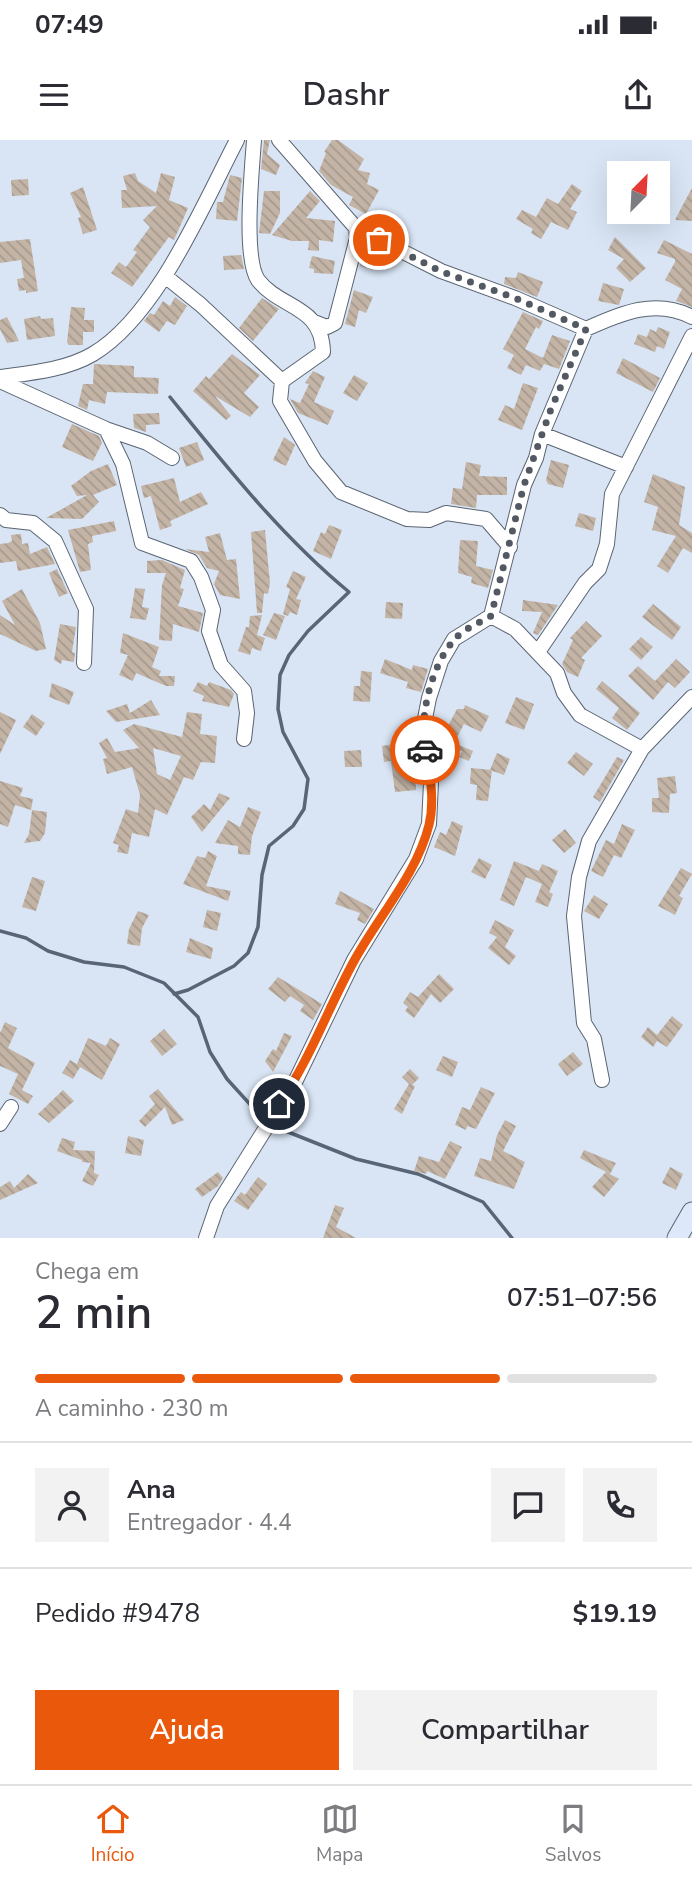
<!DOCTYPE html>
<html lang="pt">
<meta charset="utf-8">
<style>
:root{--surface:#fff;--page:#f2f2f3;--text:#2b2b33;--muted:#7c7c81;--line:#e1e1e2;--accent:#ea580c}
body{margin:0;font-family:"Nunito Sans",sans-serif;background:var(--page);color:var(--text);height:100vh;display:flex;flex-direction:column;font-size:26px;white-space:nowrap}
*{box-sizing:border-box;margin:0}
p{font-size:23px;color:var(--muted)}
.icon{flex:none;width:38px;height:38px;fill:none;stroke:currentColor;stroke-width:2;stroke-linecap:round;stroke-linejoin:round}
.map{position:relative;height:1098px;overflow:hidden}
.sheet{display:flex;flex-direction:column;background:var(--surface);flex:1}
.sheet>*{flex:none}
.needle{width:46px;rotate:24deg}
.tools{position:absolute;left:607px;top:21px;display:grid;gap:14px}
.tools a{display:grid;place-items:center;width:63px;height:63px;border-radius:0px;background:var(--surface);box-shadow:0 7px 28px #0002;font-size:35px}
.pin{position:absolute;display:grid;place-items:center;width:60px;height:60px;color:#fff;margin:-30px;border:4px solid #fff;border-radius:50%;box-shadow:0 2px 7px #0007}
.courier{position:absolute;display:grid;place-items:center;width:70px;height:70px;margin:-35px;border:5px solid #ea580c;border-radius:50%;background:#fff;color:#222;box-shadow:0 2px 9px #0007}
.summary em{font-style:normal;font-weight:600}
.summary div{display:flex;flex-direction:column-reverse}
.summary{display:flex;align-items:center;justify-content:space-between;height:119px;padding:0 35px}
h1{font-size:46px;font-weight:600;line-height:52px}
.bar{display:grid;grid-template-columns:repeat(4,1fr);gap:10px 7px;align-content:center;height:84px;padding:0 35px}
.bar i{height:9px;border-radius:5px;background:var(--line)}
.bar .current{background:var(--accent)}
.bar p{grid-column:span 4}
.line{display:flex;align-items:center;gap:18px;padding:0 35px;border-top:2px solid var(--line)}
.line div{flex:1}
.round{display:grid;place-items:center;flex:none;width:74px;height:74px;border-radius:0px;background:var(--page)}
.action{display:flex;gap:14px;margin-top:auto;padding:14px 35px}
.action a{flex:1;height:80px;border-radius:0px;background:var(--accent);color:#fff;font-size:28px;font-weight:600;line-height:80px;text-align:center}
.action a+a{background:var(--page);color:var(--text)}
.status{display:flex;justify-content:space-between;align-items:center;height:49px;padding:0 35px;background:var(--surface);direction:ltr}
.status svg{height:19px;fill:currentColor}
header{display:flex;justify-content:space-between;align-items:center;height:91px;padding:0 35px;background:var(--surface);font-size:32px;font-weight:600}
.tabs{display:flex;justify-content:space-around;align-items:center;height:98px;border-top:2px solid var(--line);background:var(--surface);font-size:19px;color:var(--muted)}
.tabs a{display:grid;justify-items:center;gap:4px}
.tabs .current{color:var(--accent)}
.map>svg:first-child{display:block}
</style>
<div class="status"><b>07:49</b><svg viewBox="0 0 49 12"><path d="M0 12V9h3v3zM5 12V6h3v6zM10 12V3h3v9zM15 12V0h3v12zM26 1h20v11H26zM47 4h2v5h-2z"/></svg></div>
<header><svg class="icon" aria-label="menu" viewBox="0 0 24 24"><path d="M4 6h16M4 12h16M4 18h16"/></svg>Dashr<svg class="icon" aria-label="share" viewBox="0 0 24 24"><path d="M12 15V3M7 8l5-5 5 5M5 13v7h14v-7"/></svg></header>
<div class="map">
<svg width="692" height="1098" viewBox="0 0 692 1098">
<defs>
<pattern id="building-back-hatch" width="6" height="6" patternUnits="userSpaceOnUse" patternTransform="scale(1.75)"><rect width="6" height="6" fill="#c3b4a6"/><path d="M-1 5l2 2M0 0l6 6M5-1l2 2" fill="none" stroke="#a69a8e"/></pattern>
</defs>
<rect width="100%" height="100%" fill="#d9e5f5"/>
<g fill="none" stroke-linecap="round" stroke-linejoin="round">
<path stroke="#576577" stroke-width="3.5" d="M170 257C225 325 281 396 349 452L308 491 289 515 280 535 278 569 283 592 308 639 304 669 293 686 269 706 262 735 258 787 248 813 234 826 188 850 174 854
M0 791 26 798 48 811 84 822 124 827 164 843 198 877 210 912 227 939 266 982
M273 986 356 1019 418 1034 483 1062 512 1098"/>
</g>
<path fill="url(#building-back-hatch)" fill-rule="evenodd" d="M264 0H270L267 14 280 25 276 35 261 29Z
M332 0H338L364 19 358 30 370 33 367 44 379 50 366 74 349 65 353 57 331 45 319 31 326 13 324 12Z
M135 33 138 41 156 53 161 33 175 37 169 60 188 68 174 100 169 97 132 147 111 133 119 122 126 127 137 112 133 110 150 87 143 80 157 66 122 68 121 50H127L123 36Z
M230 35 242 38 237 81 216 79 217 62H223Z
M28 39 29 55 12 56 11 40Z
M572 44 582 51 570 69 577 72 568 90 551 82 541 99 531 93 533 89 516 79 522 70 536 77 547 58 558 64Z
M83 47 97 90 83 94 78 78 81 77 70 53Z
M692 48V81L675 80 678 74Z
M264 51H280V73L270 94 259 93Z
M310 51 320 61 306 78 335 81 333 102 319 100V111L308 110 309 101H292L272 95Z
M615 97 646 128 630 142 616 128 624 119 608 110Z
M30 99 38 151 26 153V150L19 151 17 139 24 138 21 120 0 123V102Z
M664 100 692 114V167L676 161 682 149 665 140 675 122V119L657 113Z
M364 108 378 112 373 130 360 126Z
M241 115 244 129 224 130 223 116Z
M312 116 335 121 333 134 314 133V129L309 128Z
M518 132 543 142 537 157 504 144 505 137 516 138Z
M603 143 624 149 619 165 598 161Z
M354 150 373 157 366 173 359 170 355 187 345 184Z
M175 157 187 166 175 185 167 181 159 192 144 181 150 173 154 175 163 161 170 166Z
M262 158 279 169 253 201 239 188Z
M71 167 85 168 84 180H94V192H83V205H69L67 202Z
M523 172 543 181 539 189 536 187 525 209 543 218 552 195 570 201 559 229 544 224 540 231 526 225 521 235 507 228 514 215 503 209Z
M40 176 41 179 53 178 55 196 27 200 24 179Z
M7 177 19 201 7 203 0 189V180Z
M658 187 670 192 664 209 657 206 655 212 634 204 638 194 647 197 650 189 656 192Z
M232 214 260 235 244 253 259 267 250 277 215 256 231 276 226 280 193 251 206 236 209 239Z
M623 218 660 238 653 252 616 233Z
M94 224 134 226V237L159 238 158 254 107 252 105 264 89 260 87 270 78 266 83 244H93Z
M313 231 325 237 314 262 334 271 328 285 298 273 290 259 300 263 309 244 305 243Z
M354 235 368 243 357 261 343 253Z
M523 243 538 248 522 290 498 280 505 265 514 269Z
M159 273 160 284 146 285V292L134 288 133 274Z
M72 284 99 296 102 303 93 321 62 307Z
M284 297 295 305 286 326 273 320Z
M197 302 204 320 186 327 179 308Z
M551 320 569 325 563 348 548 344 546 340Z
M466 322 481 325 479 336 507 337V355H477L476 368 451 364 453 348 462 349Z
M108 324 117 345 93 355 99 362 82 379 46 378 87 355 77 356 71 346 91 331Z
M653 334 685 347 679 385 692 393V413L683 408 668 433 657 426 676 396 652 390 658 367 644 362Z
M174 338 180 362 201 352 208 364 170 381 172 386 160 390 151 356 144 358 141 346Z
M579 373 596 378 593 391 575 386Z
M114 381 116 391 92 396 93 402 88 404 91 430 80 432 68 390Z
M329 385 342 390 331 419 313 411 321 392 325 394Z
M265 390 270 443 268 454 264 453 262 473H257L251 392Z
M220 393 227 420 236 419 240 459 220 455 214 444 219 431 207 428 199 415 185 409 209 412 205 397Z
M21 394 22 404 28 403 30 414 47 407 55 424 18 431 16 421 0 423V404L8 403 12 401 11 395Z
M460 400 478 401 476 426 493 430 488 448 471 443 472 437 458 433Z
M162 420 185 430 180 448 184 449 178 466 203 473 199 492 173 484 172 501 159 500 162 445 166 433H147V421Z
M57 429 68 453 59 457 49 433Z
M293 431 306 437 296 459 301 460 297 475 290 472 288 476 283 474 290 449 286 447Z
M135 448 145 449 142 467 149 468 146 480 130 478Z
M22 449 40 483 46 509 36 511 0 494V475L15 485 2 461Z
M523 460 558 465 538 495 533 493 542 472 522 471Z
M386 462 403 463 402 479 385 478Z
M653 464 681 487 672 500 642 477Z
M274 473 285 476 276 500 263 495Z
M262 475 257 495 265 498 261 511 252 508 250 515 238 511 246 487H249L250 476Z
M586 481 602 496 581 518 585 520 578 537 567 532 562 524 573 500 570 498Z
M60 484 76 487 72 512 75 513 74 522 62 520 61 524 54 520Z
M123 493 159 507 152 527 161 531 159 536H175L174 546H166L136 533 133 541 119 535 128 515 120 513Z
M641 497 653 507 641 520 629 509Z
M385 519 412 530 413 525 428 529 421 552 406 548 408 542 380 533Z
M676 519 690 532 675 548 668 542 653 560 628 536 638 526 655 541Z
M361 531 372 532 370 562 353 561 354 546H360Z
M602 541 640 573 627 590 612 578 619 568 596 549Z
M198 542 207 546 209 542 231 550 234 554 229 567 202 561 204 556 193 551Z
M52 543 74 552 69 565 49 557Z
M516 557 534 564 524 590 505 583Z
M151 560 160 575 116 582 106 571 127 564 130 573Z
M465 565 489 576 481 592 464 584 454 603 473 611 469 621 459 617 462 611 442 610V597L457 569H464Z
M0 572 16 580 0 614Z
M187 572 202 574 200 594 217 596 215 623 201 622 193 640 184 637 167 675 155 669 149 697 132 693 128 714 117 712 119 705 113 703 126 669 138 673 140 655 132 627 107 634 103 619 107 618 99 603 107 598 115 612 139 608 123 590 134 584 182 597ZM153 608 181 616 170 640 157 634Z
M32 574 45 583 36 596 23 587Z
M414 601 416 650 395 652 391 621 384 622 382 606Z
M361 610 362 627H345L344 611Z
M576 612 593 624 584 636 567 623Z
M497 613 510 619 504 635 490 630Z
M617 617 624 620 600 662 593 657Z
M471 628 492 630 488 661 476 660 477 645 470 644Z
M675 636 677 653 670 654 669 673 652 672V658H659L657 638Z
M0 641 23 648 20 656 33 659 31 670 15 665 8 687 0 684Z
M219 653 230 658 202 692 191 677 204 664 210 670Z
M248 667 261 672 252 696 250 715 238 714V706L215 703 228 680 240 687Z
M32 670 47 672 45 693 40 701 24 703 29 694Z
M452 681 463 686 455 716 434 707 440 692 446 695Z
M622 684 635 690 621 718 614 715 603 737 591 731 606 700 614 704Z
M565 689 576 703 564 713 552 700Z
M208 711 217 716 206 746 231 751 228 761 183 744 197 716 205 718Z
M479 718 492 725 485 739 471 732Z
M514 721 539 731 542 724 558 731 549 752 553 754 548 767 535 762 542 744 526 737 514 766 500 760Z
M681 728 692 734 679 756 683 758 675 775 658 766Z
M32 737 45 741 36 771 22 767Z
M340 751 374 769 365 784 357 780 360 773 335 764Z
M594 755 608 764 599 779 584 771Z
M207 770 221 773 217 791 203 787Z
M138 771 149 775 142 788 140 806 127 804 129 789Z
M495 780 514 790 505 807 516 816 509 825 488 808 497 797 489 793Z
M190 798 213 808 211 819 186 812Z
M439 834 454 849 440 863 431 854 414 878 405 871 408 867 403 863 410 852 418 857Z
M278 837 322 864 313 880 300 871 304 865 290 856 285 862 268 849Z
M672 876 683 885 667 907 657 901 653 907 641 897 648 887 657 895Z
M5 882 17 888 8 908 35 923 22 950 33 956 28 964 9 954 18 934 0 926V893Z
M164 889 177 904 162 916 150 901Z
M284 893 292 896 273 932 265 921 273 909 276 911Z
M88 898 106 906 110 898 120 904 102 940 80 927 73 939 62 933 70 920 77 924Z
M573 912 583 924 567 936 558 924Z
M443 916 458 922 452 937 436 930Z
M410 929 419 938 412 945 415 946 402 974 394 969 409 944 402 937Z
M481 947 495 953 476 989 467 986 466 990 455 985 462 967 470 970Z
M158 949 184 980 172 985 165 967 145 987 139 981 155 964 149 956Z
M63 950 74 961 49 983 38 974Z
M505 980 516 986 503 1011 525 1022 514 1049 474 1036 480 1018 491 1021 497 995Z
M128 996 144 1000 141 1016 125 1013Z
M62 998 75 1002 73 1010 95 1011 94 1033 99 1035 93 1046 82 1041 91 1023 82 1022V1020L57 1011Z
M450 1001 462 1007 445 1039 427 1031 426 1034 414 1031 419 1016 439 1022Z
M584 1010 616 1023 610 1034 580 1018Z
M670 1027 683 1034 676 1050 662 1043Z
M218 1032 223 1038 218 1046 202 1057 195 1049Z
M606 1032 619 1039 604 1057 592 1047Z
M28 1034 38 1043 0 1060V1047L10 1041 14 1048Z
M258 1037 267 1044 248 1070 234 1061 241 1052 245 1055Z
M335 1065 344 1068 336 1087 356 1098H323Z"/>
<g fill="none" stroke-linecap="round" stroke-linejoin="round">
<g stroke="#5a6472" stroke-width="16">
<path id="street" d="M254 0C252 29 243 118 258 140 280 169 322 165 323 212L282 241
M279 0 356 88 441 131 515 158 586 189C621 173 656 158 692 177
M165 136 201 165 282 241
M314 182 327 187 335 183 357 98 356 88
M0 237C30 233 66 230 93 214 157 176 203 65 237 0
M0 241 106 289 147 303 172 318
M282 241 280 261 315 321 341 352 407 379 429 380 446 373 486 379 510 407
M106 289 123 324 142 403 191 421 201 437 213 470 209 491 221 525 244 551 247 573 244 599
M542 294 586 189
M0 375 6 380 33 383 55 401 86 469 84 523
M491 476 515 489 557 533 564 553 580 575 642 609 589 701 579 737 574 776 584 883 594 899 602 940
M538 512 585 443 599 429 607 404 612 354 692 196
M642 609 692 557
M0 984 11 967
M206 1098 217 1066 296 940 354 820 416 719 429 684 431 643 422 594 429 558 441 521 454 499 491 476 524 345 536 318 542 294 626 327"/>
</g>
<g stroke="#5a6472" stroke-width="21">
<path id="secondary" d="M677 1098 692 1072"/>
</g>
<use href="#street" stroke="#fff" stroke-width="14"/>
<use href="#secondary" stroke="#dde9fa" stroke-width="19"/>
</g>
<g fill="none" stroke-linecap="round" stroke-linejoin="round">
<path stroke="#525962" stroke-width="7" stroke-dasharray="0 12.6" d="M379 100 440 131 515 158 586 189 551 269 524 345 491 476C479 483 463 489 454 500 431 526 419 577 425 610"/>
<path stroke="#ea580c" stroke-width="9" d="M279 964C310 920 328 868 354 821 378 777 417 734 429 685 435 660 430 634 425 610"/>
</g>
</svg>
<div class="tools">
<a><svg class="needle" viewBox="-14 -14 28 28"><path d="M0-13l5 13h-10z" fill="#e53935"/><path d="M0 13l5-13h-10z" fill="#7c7c81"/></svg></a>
</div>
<div class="pin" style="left:379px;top:100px;background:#ea580c"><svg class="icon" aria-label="bag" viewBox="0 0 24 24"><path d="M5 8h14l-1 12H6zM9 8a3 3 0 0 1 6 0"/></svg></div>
<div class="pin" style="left:279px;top:964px;background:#1f2937"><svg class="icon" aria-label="home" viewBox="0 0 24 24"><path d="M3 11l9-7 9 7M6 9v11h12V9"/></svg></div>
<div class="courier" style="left:425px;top:610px"><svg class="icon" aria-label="car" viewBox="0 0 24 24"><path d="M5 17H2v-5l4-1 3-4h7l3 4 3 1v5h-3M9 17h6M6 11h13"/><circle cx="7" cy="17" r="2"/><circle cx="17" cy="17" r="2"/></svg></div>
</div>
<section class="sheet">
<div class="summary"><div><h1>2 min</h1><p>Chega em</p></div><em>07:51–07:56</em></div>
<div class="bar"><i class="current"></i><i class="current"></i><i class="current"></i><i></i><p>A caminho · 230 m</p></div>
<div class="line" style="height:126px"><a class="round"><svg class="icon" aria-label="person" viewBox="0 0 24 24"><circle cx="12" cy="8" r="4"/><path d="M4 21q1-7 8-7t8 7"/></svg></a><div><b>Ana</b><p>Entregador · 4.4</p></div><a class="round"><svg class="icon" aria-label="chat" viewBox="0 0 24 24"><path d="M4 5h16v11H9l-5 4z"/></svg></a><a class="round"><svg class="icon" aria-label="phone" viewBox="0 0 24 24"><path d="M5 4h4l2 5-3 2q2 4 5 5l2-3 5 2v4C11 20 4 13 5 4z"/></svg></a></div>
<div class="line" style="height:91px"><div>Pedido #9478</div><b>$19.19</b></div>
<div class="action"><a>Ajuda</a><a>Compartilhar</a></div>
</section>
<nav class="tabs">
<a class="current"><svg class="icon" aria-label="home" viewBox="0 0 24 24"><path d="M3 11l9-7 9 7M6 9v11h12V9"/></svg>Início</a>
<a><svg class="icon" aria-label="map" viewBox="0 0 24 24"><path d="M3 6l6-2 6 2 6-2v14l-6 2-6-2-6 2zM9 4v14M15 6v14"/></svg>Mapa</a>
<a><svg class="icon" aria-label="saved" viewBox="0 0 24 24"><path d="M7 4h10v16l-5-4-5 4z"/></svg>Salvos</a>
</nav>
